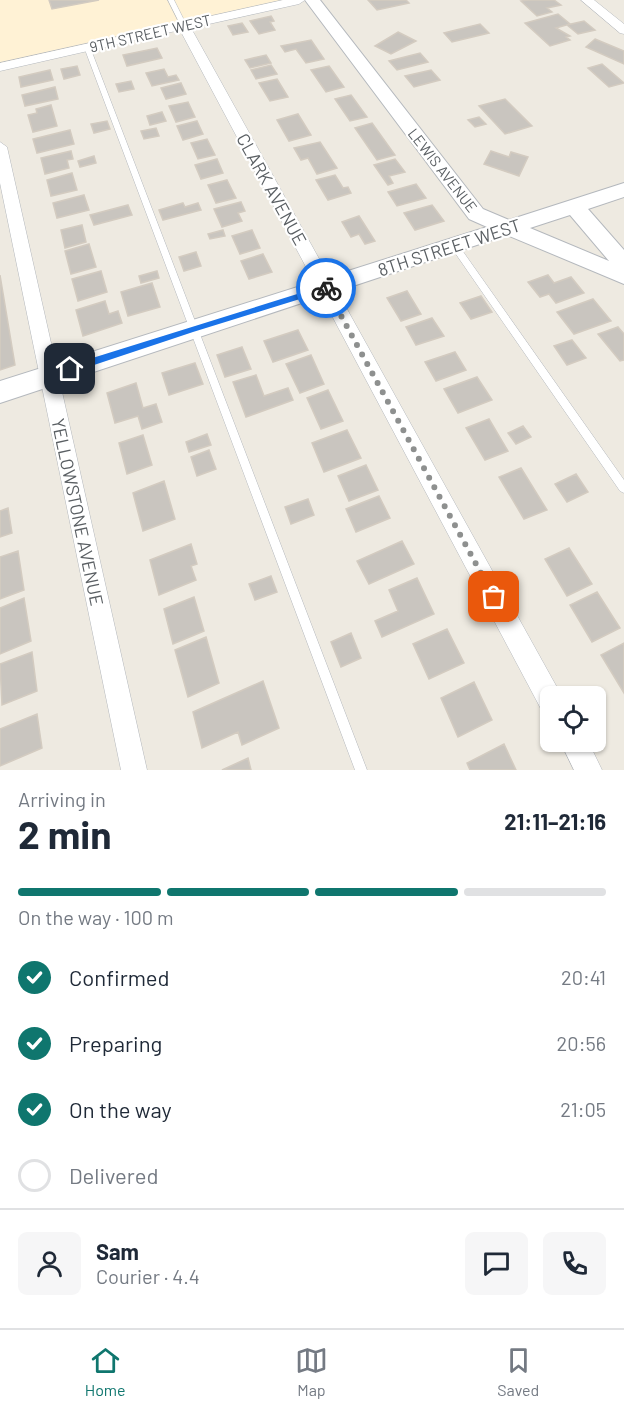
<!DOCTYPE html>
<meta charset="utf-8">
<style>
:root{--surface:#fff;--page:#f6f6f7;--text:#1f2937;--muted:#747a83;--line:#e0e1e3;--accent:#0f766e}
body{margin:0;font-family:Barlow,sans-serif;background:var(--page);color:var(--text);height:100vh;display:flex;flex-direction:column;font-size:22px;white-space:nowrap}
*{box-sizing:border-box;margin:0}
p{font-size:20px;color:var(--muted)}
.icon{flex:none;width:33px;height:33px;fill:none;stroke:currentColor;stroke-width:2;stroke-linecap:round;stroke-linejoin:round}
.map{position:relative;height:770px;overflow:hidden}
.panel{display:flex;flex-direction:column;background:var(--surface);flex:1}
.panel>*{flex:none}
.tools{position:absolute;left:540px;top:686px;display:grid;gap:12px}
.tools a{display:grid;place-items:center;width:66px;height:66px;border-radius:9px;background:var(--surface);box-shadow:0 2px 4px #0004;font-size:30px}
.pin{position:absolute;display:grid;place-items:center;width:51px;height:51px;color:#fff;margin:-26px;border-radius:12px;box-shadow:0 3px 9px #0006}
.courier{position:absolute;display:grid;place-items:center;width:60px;height:60px;margin:-30px;border:4px solid #1a73e8;border-radius:50%;background:#fff;color:#222;box-shadow:0 2px 8px #0007}
.summary em{font-style:normal;font-weight:700}
.summary div{display:flex;flex-direction:column-reverse}
.summary{display:flex;align-items:center;justify-content:space-between;height:102px;padding:0 18px}
h1{font-size:39px;font-weight:700;line-height:45px}
.bar{display:grid;grid-template-columns:repeat(4,1fr);gap:9px 6px;align-content:center;height:72px;padding:0 18px}
.bar i{height:8px;border-radius:4px;background:var(--line)}
.bar .current{background:var(--accent)}
.bar p{grid-column:span 4}
.line{display:flex;align-items:center;gap:15px;padding:0 18px;border-top:2px solid var(--line)}
.line div{flex:1}
.round{display:grid;place-items:center;flex:none;width:63px;height:63px;border-radius:9px;background:var(--page)}
ol{padding:0 18px;list-style:none}
li{display:flex;align-items:center;gap:18px;height:66px}
li p{margin-inline-start:auto}
li .icon{padding:6px;border-radius:50%;background:var(--accent);color:#fff;stroke-width:4}
li:last-child{color:var(--muted)}
li i{width:33px;height:33px;border:3px solid var(--line);border-radius:50%}
.menu{display:flex;justify-content:space-around;align-items:center;height:84px;border-top:2px solid var(--line);background:var(--surface);font-size:16px;color:var(--muted)}
.menu a{display:grid;justify-items:center;gap:3px}
.menu .current{color:var(--accent)}
.map>svg:first-child{display:block}
</style>
<div class="map">
<svg width="624" height="770" viewBox="0 0 624 770">
<rect width="100%" height="100%" fill="#eeeae1"/>
<path fill="#fff2d5" d="M0 0H299L0 66Z"/>
<path fill="#c9c5bf" stroke="#d3cbc0" stroke-width="1.5" d="M49 0H99L52 9Z
M368 0H406L409 3 377 10Z
M528 0H554L561 5 547 8 552 12 537 16 521 1Z
M558 14 570 24 556 28 570 36 566 37 570 40 550 46 525 23Z
M271 16 274 21 270 22 275 30 259 34 250 21Z
M584 21 595 30 578 34 567 25Z
M242 23 248 32 233 35 228 26Z
M480 24 489 33 452 42 444 33Z
M398 32 416 41 391 54 375 46Z
M595 39 624 51V64L586 47Z
M311 40 324 59 306 63 296 49 285 52 281 46Z
M157 48 162 58 127 66 123 55Z
M420 53 428 62 397 70 389 61Z
M266 55 271 63 250 68 245 60Z
M602 64 624 83 609 87 588 68Z
M271 65 277 74 256 79 251 70Z
M77 66 80 75 64 79 61 69Z
M329 66 344 87 326 92 311 70Z
M164 69 168 77 176 75 179 80 152 86 146 73Z
M50 70 53 80 21 87 19 77Z
M431 70 440 80 414 87 405 76Z
M277 79 288 97 270 101 259 83Z
M131 81 134 89 119 92 116 84Z
M181 83 186 94 166 99 161 88Z
M55 87 58 99 25 106 22 95Z
M351 95 367 117 350 121 335 99Z
M505 99 532 126 505 134 479 106Z
M188 102 195 117 176 122 169 106Z
M51 105 57 126 33 132 28 115 37 113 36 109Z
M162 112 166 121 150 125 147 116Z
M298 114 311 135 289 141 277 120Z
M479 117 486 124 475 127 468 120Z
M107 121 110 129 94 133 91 124Z
M197 121 203 134 183 140 177 126Z
M372 123 395 155 377 160 355 128Z
M156 128 159 136 144 139 141 131Z
M70 130 74 144 37 153 33 139Z
M207 139 215 155 198 159 191 143Z
M320 142 337 168 317 174 308 158 301 160 294 148Z
M71 151 73 159 67 160 69 168 45 174 41 158Z
M491 151 509 157 511 152 528 157 519 176 484 164Z
M94 156 96 163 80 167 78 161Z
M217 159 223 173 201 179 195 165Z
M395 159 405 172 389 176 393 183 388 185 374 165Z
M72 173 77 190 51 196 47 180Z
M335 175 343 188 348 187 351 193 328 200 316 180Z
M227 180 236 198 216 203 208 185Z
M416 184 426 198 397 206 388 192Z
M84 195 89 210 57 218 53 203Z
M241 202 245 211 238 213 242 221 222 227 214 209Z
M183 203 185 207 198 203 201 210 163 220 159 210Z
M128 205 132 215 94 225 90 215Z
M432 205 444 221 415 230 404 213Z
M359 216 375 241 365 244 359 234 351 237 342 222Z
M82 225 86 242 65 248 61 230Z
M223 230 225 236 210 239 208 234Z
M252 230 260 248 240 254 232 236Z
M89 244 96 267 71 274 65 251Z
M196 252 201 266 184 271 179 257Z
M263 254 272 272 249 279 241 261Z
M101 271 107 292 78 301 72 279Z
M157 271 159 278 141 283 139 276Z
M0 275 15 365 0 370Z
M548 275 554 283 571 277 584 293 556 303 549 294 540 297 528 282Z
M152 283 160 307 128 316 121 292Z
M407 291 421 314 401 321 387 298Z
M481 296 492 312 471 319 460 303Z
M593 299 611 321 574 334 557 312Z
M105 301 109 314 118 311 122 323 83 336 76 310Z
M432 318 444 336 416 345 406 327Z
M618 327 624 334V360L620 361 598 334Z
M298 330 308 350 273 362 264 341Z
M572 340 586 358 567 365 554 346Z
M242 347 251 369 225 377 217 355Z
M455 352 466 370 436 381 425 362Z
M311 355 324 384 300 393 286 364Z
M195 363 203 384 169 395 162 373Z
M256 375 264 396 288 388 293 400 246 417 233 382Z
M477 377 492 400 458 413 444 389Z
M136 383 143 408 156 404 162 422 142 429 138 416 115 423 107 393Z
M328 390 343 421 321 429 307 398Z
M489 419 508 451 485 460 466 428Z
M523 426 531 437 516 444 508 433Z
M347 430 361 458 324 472 312 443Z
M207 434 211 445 189 452 186 442Z
M143 435 152 465 127 474 119 443Z
M209 450 216 469 197 476 191 457Z
M366 465 378 490 349 501 338 476Z
M521 468 547 510 524 519 499 477Z
M576 474 588 492 567 502 555 484Z
M164 481 175 519 143 531 133 493Z
M379 496 390 518 356 532 346 509Z
M308 499 314 515 291 524 285 507Z
M8 508 12 533 0 537V511Z
M402 541 414 564 369 584 357 561Z
M191 544 197 564 191 566 196 580 159 595 150 560Z
M569 548 592 584 567 596 545 559Z
M18 551 24 590 0 599V557Z
M271 576 277 592 255 600 249 584Z
M417 578 434 614 382 637 375 621 398 611 389 590Z
M597 592 620 628 592 642 570 605Z
M194 597 204 631 173 644 164 609Z
M24 598 31 641 0 654V608Z
M447 629 464 663 429 679 413 644Z
M351 633 361 658 341 667 331 642Z
M206 637 219 683 188 697 175 650Z
M624 643V693L601 655Z
M32 652 37 691 2 705 0 664Z
M263 681 279 728 242 745 238 732 202 748 193 712Z
M474 682 492 720 458 737 441 698Z
M37 714 42 748 0 766V729Z
M504 744 516 770H470L467 763Z
M248 758 251 770H222Z"/>
<g fill="none" stroke-linecap="round" stroke-linejoin="round">
<g stroke="#b4b8bd" stroke-width="1">
<path id="service" d="M168 0H174L187 26 186 27 181 26Z
M87 45 90 47 367 770H355L84 47Z
M454 242 457 243 624 480V493L620 491 451 247 450 245Z"/>
</g>
<g stroke="#b4b8bd" stroke-width="1">
<path id="minor" d="M283 0H305L299 4 191 28 559 691 561 696H550V713L541 709 180 30 0 71V63Z
M581 0H594L624 24V34L620 33Z
M0 142 7 147 147 770H121L0 183Z
M560 741H588L602 770H574Z"/>
</g>
<g stroke="#b4b8bd" stroke-width="2">
<path id="tertiary" d="M305 0H320L483 209 509 220 624 183V197L588 209 624 250V284L507 235 0 403V381L487 227 469 219ZM570 215 609 261 530 228Z"/>
</g>
<use href="#service" fill="#fff" fill-rule="evenodd"/>
<use href="#minor" fill="#fff" fill-rule="evenodd"/>
<use href="#tertiary" fill="#fff" fill-rule="evenodd"/>
</g>
<path fill="#1a73e8" d="M326 285 329 286V290L193 332 70 373 65 369 70 365Z"/>
<g fill="none" stroke-linecap="round" stroke-linejoin="round">
<path stroke="#8e908f" stroke-width="6" stroke-dasharray="0 10.8" d="M326 288 494 597"/>
</g>
<g text-anchor="middle" dominant-baseline="central" stroke-width="4.5" stroke-linejoin="round" paint-order="stroke">
<g font-size="15" fill="#5a5f63" stroke="#fff">
<text transform="translate(150 33) rotate(-13)">9TH STREET WEST</text>
<text transform="translate(443 170) rotate(52)">LEWIS AVENUE</text>
</g>
<g font-size="18" fill="#5a5f63" stroke="#fff">
<text transform="translate(272 189) rotate(61)">CLARK AVENUE</text>
<text transform="translate(449 247) rotate(-18)">8TH STREET WEST</text>
<text transform="translate(78 512) rotate(78)">YELLOWSTONE AVENUE</text>
</g>
</g>
</svg>
<div class="tools">
<a><svg class="icon" aria-label="locate" viewBox="0 0 24 24"><circle cx="12" cy="12" r="6"/><path d="M12 2v4M12 18v4M2 12h4M18 12h4"/></svg></a>
</div>
<div class="pin" style="left:494px;top:597px;background:#ea580c"><svg class="icon" aria-label="bag" viewBox="0 0 24 24"><path d="M5 8h14l-1 12H6zM9 8a3 3 0 0 1 6 0"/></svg></div>
<div class="pin" style="left:70px;top:369px;background:#1f2937"><svg class="icon" aria-label="home" viewBox="0 0 24 24"><path d="M3 11l9-7 9 7M6 9v11h12V9"/></svg></div>
<div class="courier" style="left:326px;top:288px"><svg class="icon" aria-label="bike" viewBox="0 0 24 24"><circle cx="6" cy="16" r="4"/><circle cx="18" cy="16" r="4"/><path d="M6 16l4-8h5l3 8M10 8l3 8H6M13 5h3"/></svg></div>
</div>
<section class="panel">
<div class="summary"><div><h1>2 min</h1><p>Arriving in</p></div><em>21:11–21:16</em></div>
<div class="bar"><i class="current"></i><i class="current"></i><i class="current"></i><i></i><p>On the way · 100 m</p></div>
<ol>
<li><svg class="icon" aria-label="check" viewBox="0 0 24 24"><path d="M5 12l5 5 9-10"/></svg>Confirmed<p>20:41</p></li>
<li><svg class="icon" aria-label="check" viewBox="0 0 24 24"><path d="M5 12l5 5 9-10"/></svg>Preparing<p>20:56</p></li>
<li><svg class="icon" aria-label="check" viewBox="0 0 24 24"><path d="M5 12l5 5 9-10"/></svg>On the way<p>21:05</p></li>
<li><i></i>Delivered</li>
</ol>
<div class="line" style="height:108px"><a class="round"><svg class="icon" aria-label="person" viewBox="0 0 24 24"><circle cx="12" cy="8" r="4"/><path d="M4 21q1-7 8-7t8 7"/></svg></a><div><b>Sam</b><p>Courier · 4.4</p></div><a class="round"><svg class="icon" aria-label="chat" viewBox="0 0 24 24"><path d="M4 5h16v11H9l-5 4z"/></svg></a><a class="round"><svg class="icon" aria-label="phone" viewBox="0 0 24 24"><path d="M5 4h4l2 5-3 2q2 4 5 5l2-3 5 2v4C11 20 4 13 5 4z"/></svg></a></div>
</section>
<nav class="menu">
<a class="current"><svg class="icon" aria-label="home" viewBox="0 0 24 24"><path d="M3 11l9-7 9 7M6 9v11h12V9"/></svg>Home</a>
<a><svg class="icon" aria-label="map" viewBox="0 0 24 24"><path d="M3 6l6-2 6 2 6-2v14l-6 2-6-2-6 2zM9 4v14M15 6v14"/></svg>Map</a>
<a><svg class="icon" aria-label="saved" viewBox="0 0 24 24"><path d="M7 4h10v16l-5-4-5 4z"/></svg>Saved</a>
</nav>
